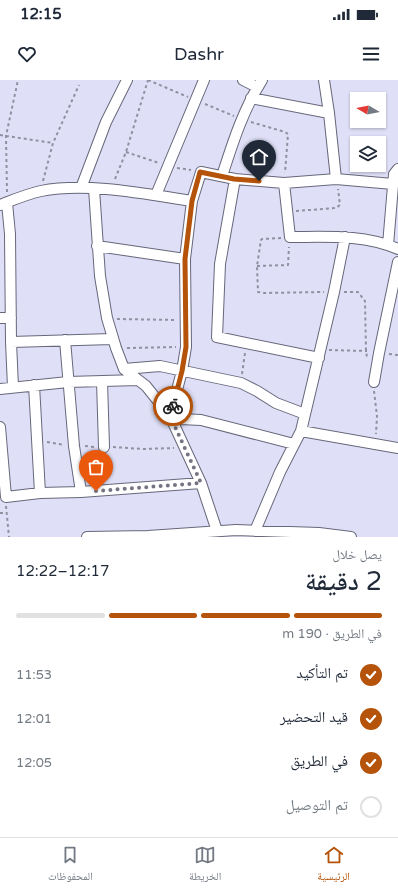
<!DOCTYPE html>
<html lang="ar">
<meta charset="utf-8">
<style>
:root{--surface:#fff;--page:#f6f6f7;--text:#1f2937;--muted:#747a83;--line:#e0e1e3;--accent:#b45309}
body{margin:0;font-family:"Varela Round","Noto Naskh Arabic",sans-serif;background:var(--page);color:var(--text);direction:rtl;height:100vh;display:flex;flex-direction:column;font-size:15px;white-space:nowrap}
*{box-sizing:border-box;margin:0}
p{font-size:13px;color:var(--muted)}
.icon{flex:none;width:22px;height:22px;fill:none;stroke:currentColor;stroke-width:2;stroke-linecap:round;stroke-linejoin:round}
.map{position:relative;height:457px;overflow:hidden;direction:ltr}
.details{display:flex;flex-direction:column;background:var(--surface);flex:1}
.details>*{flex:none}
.needle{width:26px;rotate:280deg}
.buttons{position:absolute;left:350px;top:12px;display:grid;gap:8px}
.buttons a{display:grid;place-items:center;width:36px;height:36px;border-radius:0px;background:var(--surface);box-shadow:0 1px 3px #0004;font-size:20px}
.pin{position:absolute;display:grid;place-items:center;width:34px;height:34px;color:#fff;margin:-41px -17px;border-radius:50% 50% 50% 0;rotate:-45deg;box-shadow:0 0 4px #0007}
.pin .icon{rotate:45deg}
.courier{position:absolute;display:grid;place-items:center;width:40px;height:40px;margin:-20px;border:3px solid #b45309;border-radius:50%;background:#fff;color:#222;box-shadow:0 1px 5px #0007}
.overview em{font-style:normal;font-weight:600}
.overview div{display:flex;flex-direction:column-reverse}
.overview{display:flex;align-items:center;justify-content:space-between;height:68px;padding:0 16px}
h1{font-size:26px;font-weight:600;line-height:30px}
.bar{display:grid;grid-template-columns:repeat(4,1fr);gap:6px 4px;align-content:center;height:48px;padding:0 16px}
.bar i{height:5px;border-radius:3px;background:var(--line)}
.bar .active{background:var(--accent)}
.bar p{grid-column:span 4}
ol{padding:0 16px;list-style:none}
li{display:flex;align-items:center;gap:12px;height:44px}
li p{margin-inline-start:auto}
li .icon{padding:4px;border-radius:50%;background:var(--accent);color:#fff;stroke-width:4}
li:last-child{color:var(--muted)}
li i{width:22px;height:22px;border:2px solid var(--line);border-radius:50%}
.status{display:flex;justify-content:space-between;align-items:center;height:28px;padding:0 20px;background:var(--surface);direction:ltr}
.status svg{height:11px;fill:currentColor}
header{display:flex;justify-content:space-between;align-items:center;height:52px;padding:0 16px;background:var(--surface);font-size:18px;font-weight:600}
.menu{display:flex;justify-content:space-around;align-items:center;height:56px;border-top:1px solid var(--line);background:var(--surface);font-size:11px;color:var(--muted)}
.menu a{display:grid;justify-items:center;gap:2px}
.menu .active{color:var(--accent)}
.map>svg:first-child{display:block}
</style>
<div class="status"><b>12:15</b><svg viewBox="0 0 49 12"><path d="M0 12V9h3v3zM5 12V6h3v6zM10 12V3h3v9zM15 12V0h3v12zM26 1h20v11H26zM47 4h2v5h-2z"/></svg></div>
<header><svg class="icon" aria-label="menu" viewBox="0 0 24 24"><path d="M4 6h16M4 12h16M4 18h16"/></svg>Dashr<svg class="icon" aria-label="heart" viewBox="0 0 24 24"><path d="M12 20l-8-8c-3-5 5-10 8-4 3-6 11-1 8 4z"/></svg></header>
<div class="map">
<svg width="398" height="457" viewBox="0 0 398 457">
<rect width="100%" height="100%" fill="#dfdff7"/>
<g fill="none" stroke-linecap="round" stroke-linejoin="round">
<g stroke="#67677b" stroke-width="12">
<path id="minor" d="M243 0 257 7
M324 0 329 33 336 99
M251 18 329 33
M222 96C233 62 243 30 262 0
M235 99 220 184 217 257 319 278
M284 103 290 157C326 157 364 154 398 169
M81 108 106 42 127 0
M94 109 100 196 107 238 116 268 124 289 146 306 170 336 201 403 217 451
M156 115 204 0
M192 121 201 92 235 99 284 103 336 99 393 104
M7 123 10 154 11 262 13 307
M0 125C13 120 27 114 41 111 87 102 146 114 192 121L185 179 186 267 182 291 170 336
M388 165 394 94 398 89
M97 166 185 179
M0 238H11
M65 260 74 366 81 412
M11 262 112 259
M124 289 160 286 241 303 257 311 276 323 305 334
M102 301 104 367
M374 302 379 273 398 182
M34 305 40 413
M0 309 68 302 138 300
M173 341 181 339 201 340 294 364
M0 347 6 417 40 413 81 412 201 403
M301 351 398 368
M255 451 280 392 301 351 334 212 345 157
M87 457 148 456 236 450 319 453 351 457"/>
</g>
<path stroke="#9090a1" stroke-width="2" stroke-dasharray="3 3" stroke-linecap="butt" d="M148 0 188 17
M205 24 234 36
M251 42 285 52 288 54 285 93
M0 55 53 63
M126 72 159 83
M177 88 191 90
M115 99 126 72 148 0
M43 101 53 63 79 5
M7 112 6 56 18 0
M296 131 336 128 340 125 338 109
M281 158 262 159 261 160 257 186 258 212 264 213 324 212
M257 186 288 185 289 167
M344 212H358L365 221 366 271 367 277
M117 239 176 240
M127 268 176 267
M329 270 367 271
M389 274 398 275
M242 294 245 273
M374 311 377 336 376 354
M47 362 64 365
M85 366 94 367
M113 367 143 369 174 368
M6 426 9 457
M0 433H7"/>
<use href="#minor" stroke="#fff" stroke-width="10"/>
</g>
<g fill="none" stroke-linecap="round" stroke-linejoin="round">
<path stroke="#747483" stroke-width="4" stroke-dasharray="0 7.2" d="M96 411 201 403 170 336 173 326"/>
<path stroke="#b45309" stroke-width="5" d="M173 326 182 291 186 267 185 179 192 121 200 92 234 99 259 101"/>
</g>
</svg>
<div class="buttons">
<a><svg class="needle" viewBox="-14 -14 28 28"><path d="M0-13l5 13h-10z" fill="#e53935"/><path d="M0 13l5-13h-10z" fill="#747a83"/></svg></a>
<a><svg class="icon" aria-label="layers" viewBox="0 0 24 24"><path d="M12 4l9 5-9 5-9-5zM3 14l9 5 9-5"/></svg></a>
</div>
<div class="pin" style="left:96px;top:411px;background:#ea580c"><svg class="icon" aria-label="bag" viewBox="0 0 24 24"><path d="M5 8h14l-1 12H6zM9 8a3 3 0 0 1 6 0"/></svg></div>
<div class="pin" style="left:259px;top:101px;background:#1f2937"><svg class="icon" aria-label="home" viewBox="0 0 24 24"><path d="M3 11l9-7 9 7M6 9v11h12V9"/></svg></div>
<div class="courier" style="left:173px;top:326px"><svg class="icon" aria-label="bike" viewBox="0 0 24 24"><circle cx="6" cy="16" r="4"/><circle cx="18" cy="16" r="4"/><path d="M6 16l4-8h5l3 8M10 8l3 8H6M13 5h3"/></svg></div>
</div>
<section class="details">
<div class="overview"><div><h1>2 دقيقة</h1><p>يصل خلال</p></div><em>12:17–12:22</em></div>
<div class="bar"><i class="active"></i><i class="active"></i><i class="active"></i><i></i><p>في الطريق · 190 m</p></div>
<ol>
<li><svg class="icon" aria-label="check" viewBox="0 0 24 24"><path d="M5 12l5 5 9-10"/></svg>تم التأكيد<p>11:53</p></li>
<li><svg class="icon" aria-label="check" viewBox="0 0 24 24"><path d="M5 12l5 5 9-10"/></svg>قيد التحضير<p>12:01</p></li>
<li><svg class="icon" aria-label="check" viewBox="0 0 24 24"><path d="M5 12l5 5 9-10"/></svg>في الطريق<p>12:05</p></li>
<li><i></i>تم التوصيل</li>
</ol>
</section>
<nav class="menu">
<a class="active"><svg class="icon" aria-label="home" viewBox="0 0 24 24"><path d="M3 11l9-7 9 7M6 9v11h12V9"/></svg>الرئيسية</a>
<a><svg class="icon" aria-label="map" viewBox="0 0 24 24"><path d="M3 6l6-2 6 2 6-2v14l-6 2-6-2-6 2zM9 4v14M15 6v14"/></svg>الخريطة</a>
<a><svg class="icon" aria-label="saved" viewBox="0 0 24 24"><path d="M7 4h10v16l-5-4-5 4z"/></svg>المحفوظات</a>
</nav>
